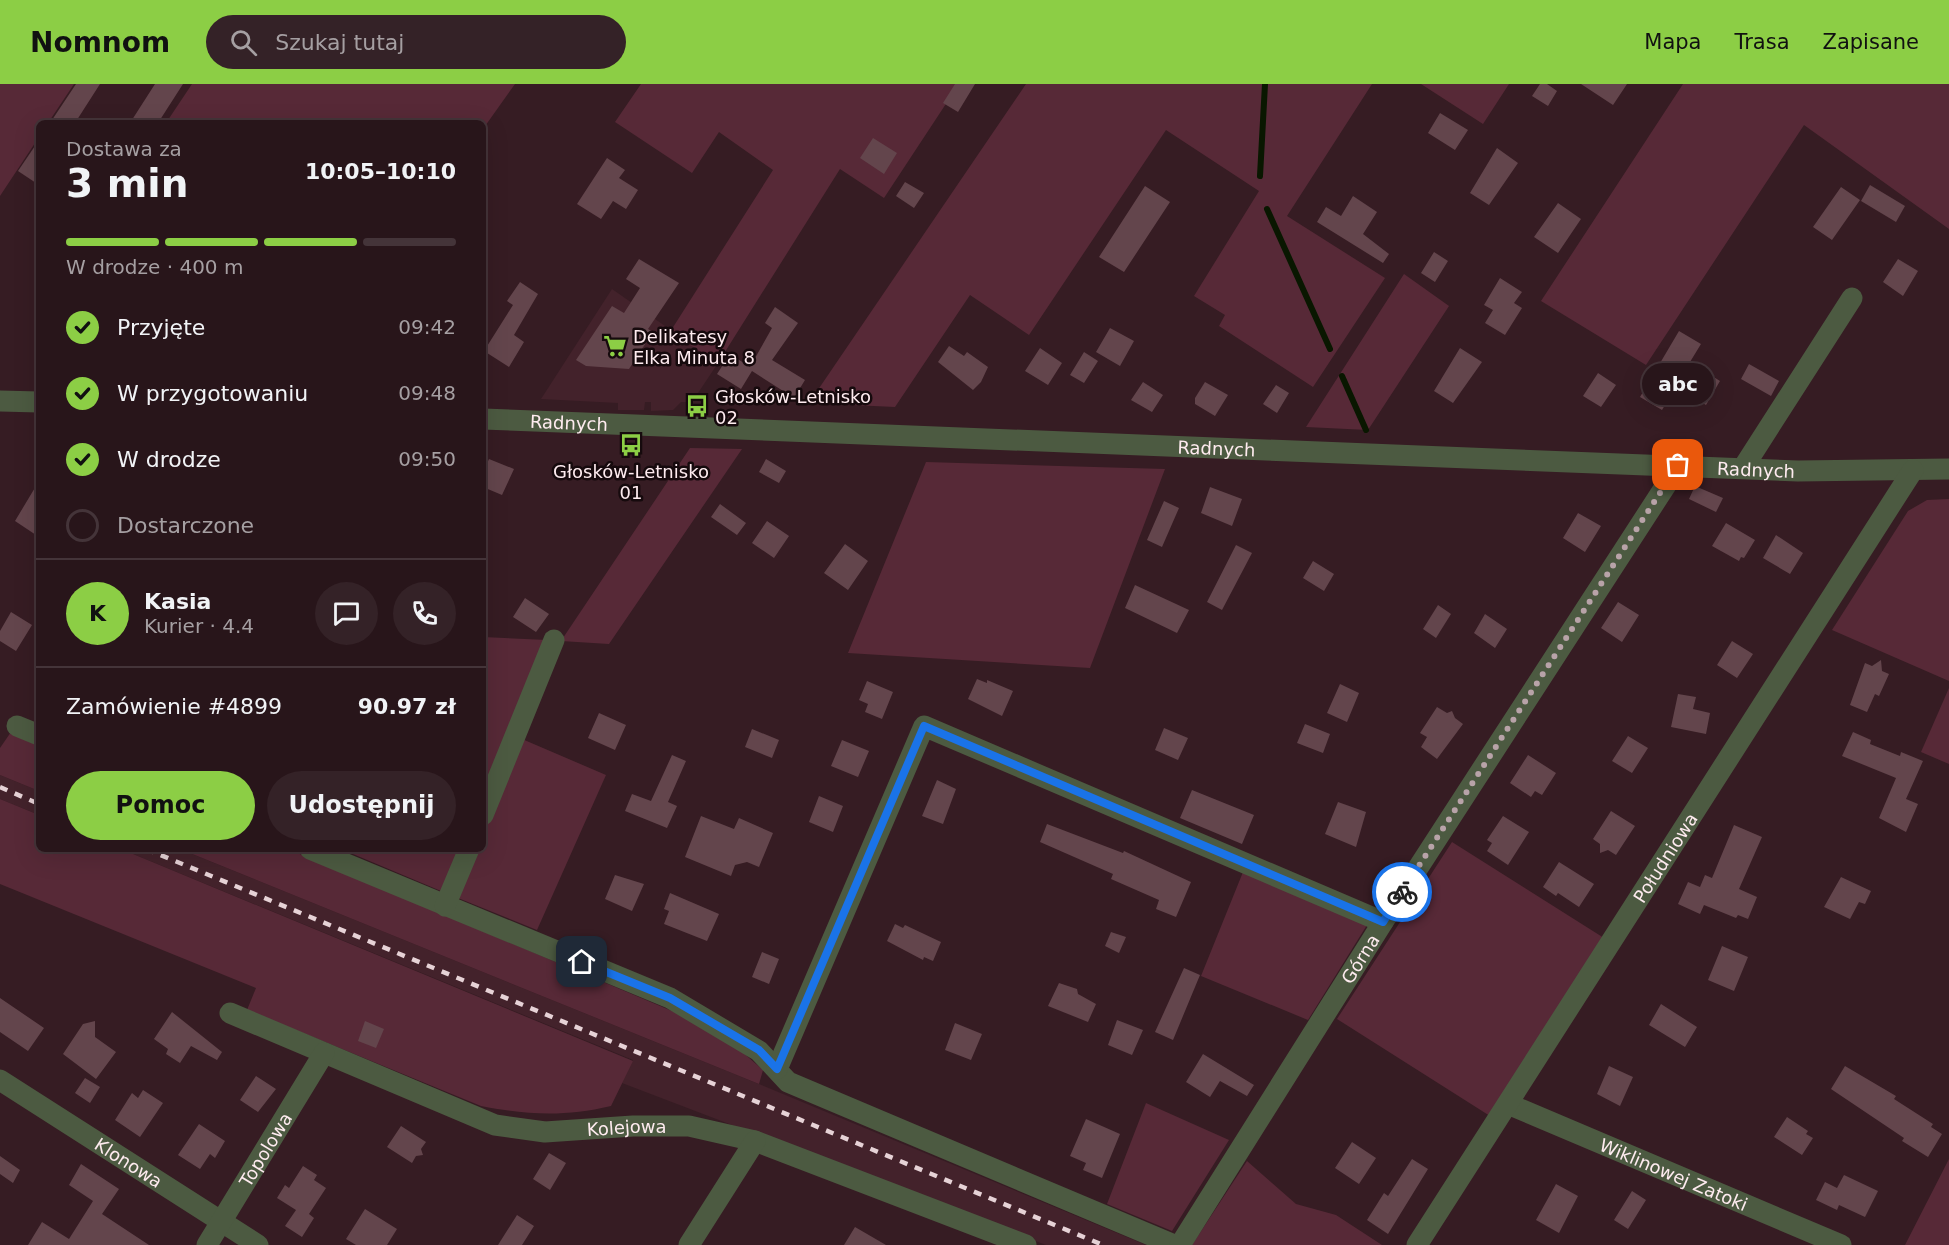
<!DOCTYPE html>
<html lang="pl">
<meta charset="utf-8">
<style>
:root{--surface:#28151a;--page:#342227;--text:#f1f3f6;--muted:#a59fa2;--line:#443439;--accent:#8cce45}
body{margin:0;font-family:"DejaVu Sans",sans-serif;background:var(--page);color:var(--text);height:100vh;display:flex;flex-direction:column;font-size:22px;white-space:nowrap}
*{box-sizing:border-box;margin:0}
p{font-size:20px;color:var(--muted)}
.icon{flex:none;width:33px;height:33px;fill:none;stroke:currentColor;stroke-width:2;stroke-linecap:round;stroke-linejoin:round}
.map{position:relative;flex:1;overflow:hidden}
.panel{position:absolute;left:36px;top:36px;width:450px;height:732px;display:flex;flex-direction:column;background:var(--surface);border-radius:9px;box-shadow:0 6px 24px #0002,0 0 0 2px var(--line)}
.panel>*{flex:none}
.pin{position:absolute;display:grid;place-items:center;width:51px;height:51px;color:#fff;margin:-26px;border-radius:12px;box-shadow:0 3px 9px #0006}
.courier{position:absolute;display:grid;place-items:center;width:60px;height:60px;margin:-30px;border:4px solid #1a73e8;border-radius:50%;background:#fff;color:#222;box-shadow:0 2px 8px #0007}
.bubble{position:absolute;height:42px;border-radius:21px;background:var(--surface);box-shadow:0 6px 24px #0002,0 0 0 2px var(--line);font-size:20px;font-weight:800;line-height:42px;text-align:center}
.headline em{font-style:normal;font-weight:800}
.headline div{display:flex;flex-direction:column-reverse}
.headline{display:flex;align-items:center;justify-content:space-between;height:102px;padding:0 30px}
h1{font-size:39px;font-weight:800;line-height:45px}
.bar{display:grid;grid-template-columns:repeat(4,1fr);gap:9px 6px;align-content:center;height:72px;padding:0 30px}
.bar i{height:8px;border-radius:4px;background:var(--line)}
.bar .current{background:var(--accent)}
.bar p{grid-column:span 4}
.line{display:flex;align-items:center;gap:15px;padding:0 30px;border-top:2px solid var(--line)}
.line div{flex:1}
.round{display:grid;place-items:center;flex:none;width:63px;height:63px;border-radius:32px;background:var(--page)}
ol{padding:0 30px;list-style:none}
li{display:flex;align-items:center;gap:18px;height:66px}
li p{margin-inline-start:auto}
li .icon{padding:6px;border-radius:50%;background:var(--accent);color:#111;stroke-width:4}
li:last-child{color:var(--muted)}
li i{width:33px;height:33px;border:3px solid var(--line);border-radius:50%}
.action{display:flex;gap:12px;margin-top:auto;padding:12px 30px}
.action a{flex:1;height:69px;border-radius:36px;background:var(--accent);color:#111;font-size:24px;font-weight:800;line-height:69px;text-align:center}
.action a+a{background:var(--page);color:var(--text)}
header{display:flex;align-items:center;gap:36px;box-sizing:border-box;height:84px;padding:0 30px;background:var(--accent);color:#111}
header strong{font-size:28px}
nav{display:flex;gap:33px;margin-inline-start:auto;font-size:21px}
.search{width:420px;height:54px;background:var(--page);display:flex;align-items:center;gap:15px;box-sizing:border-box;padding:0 21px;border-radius:33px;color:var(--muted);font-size:22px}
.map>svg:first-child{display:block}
</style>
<header>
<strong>Nomnom</strong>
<div class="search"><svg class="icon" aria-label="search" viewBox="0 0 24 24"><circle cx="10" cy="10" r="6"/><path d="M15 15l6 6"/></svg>Szukaj tutaj</div>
<nav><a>Mapa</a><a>Trasa</a><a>Zapisane</a></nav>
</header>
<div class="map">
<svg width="1949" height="1161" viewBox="0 0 1949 1161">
<rect width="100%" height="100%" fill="#361c23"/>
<path fill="#43222b" d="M612 205 718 279 692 318H681L673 326 651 327V318H645L644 326H618V319L541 315Z
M0 691 39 707V731L0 715Z
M121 765H180L759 1000 1146 1161H1046L622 999 633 976Z"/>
<path fill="#572937" d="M0 0H74L48 39H39V53L0 112Z
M192 0H515L483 45V39H166Z
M641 0H959L884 114 840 85 718 279 670 248 773 86 719 48 692 89 615 38Z
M1026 0H1372L1287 132 1385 194 1313 303 1219 242 1225 231 1194 212 1259 107 1166 46 1029 251 970 211 895 323 809 319Z
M1421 0H1509L1483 40Z
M1683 0H1949V145L1804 41 1646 281 1541 217Z
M1404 190 1449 222 1368 346 1306 343Z
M690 364 742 365 609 560 561 557Z
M926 378 1165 385 1090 584 848 569Z
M1949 415V597L1832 546 1908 427 1927 416Z
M483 553 547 556 483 707Z
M1949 604V680L1921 668Z
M11 648 39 660V707L0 691V664Z
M522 655 606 691 537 846 458 814 477 765H483V751Z
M0 715 39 731V765H121L633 977 611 1022C564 1033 528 1031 481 1022L247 926 256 904 0 800Z
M1452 758 1604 854 1490 1032 1337 935Z
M180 765H288L717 946 763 986 759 1000Z
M341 765H459L441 807Z
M1243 788 1367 841 1308 936 1201 892Z
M1146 1019 1229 1056 1172 1147 1107 1120Z
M1949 1075V1161H1905Z
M1247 1077 1296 1120 1336 1131 1382 1161H1192Z"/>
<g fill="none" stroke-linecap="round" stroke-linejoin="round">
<path stroke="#091700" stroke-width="6" d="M1260 92 1265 0
M1267 125 1330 265
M1342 292 1366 346"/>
</g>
<path fill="#63454c" d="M76 0H100L75 39H50Z
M155 0H183L158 39H130Z
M955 0H975L958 28 943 19Z
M1540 0H1547L1557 7 1548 22 1532 12Z
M1581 0H1627L1613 21Z
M1440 29 1468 46 1455 66 1428 49Z
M873 54 897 69 884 90 860 74Z
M39 56V101L18 87Z
M1497 64 1518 79 1489 121 1470 109Z
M607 74 625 86 619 94 638 106 626 125 613 117 601 135 577 120Z
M905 98 924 109 914 124 896 112Z
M1870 101 1905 122 1896 138 1861 117Z
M1145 102 1170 118 1124 188 1099 173Z
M1841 103 1860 116 1832 156 1813 143Z
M1353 112 1377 128 1363 150 1389 170 1383 179 1317 138 1326 123 1341 132Z
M1558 119 1581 135 1558 169 1534 153Z
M1434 168 1448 177 1435 198 1421 189Z
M639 175 679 199 648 245 653 248 629 285 586 282 576 276 612 222 624 229 640 204 626 195Z
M1898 175 1918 187 1903 212 1883 198Z
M1500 194 1522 208 1514 219 1522 224 1505 251 1485 239 1493 226 1484 221Z
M520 198 538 210 514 251 524 258 509 283 484 267 513 221 507 217Z
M775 223 798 239 772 276 805 296 794 314 752 287 741 305 717 290 730 270 750 283 772 244 765 239Z
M1110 244 1134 257 1120 282 1096 268Z
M1679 247 1701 260 1690 278 1720 297 1706 321 1676 303 1662 326 1640 313Z
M949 262 964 272 967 268 988 283 981 298 973 306 938 278Z
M1040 264 1062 279 1048 301 1025 287Z
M1460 264 1482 278 1453 319 1434 307Z
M1084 268 1098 277 1084 299 1070 291Z
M1749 280 1779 297 1771 312 1741 295Z
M1598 289 1616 301 1601 323 1583 312Z
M1143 298 1163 311 1152 328 1131 316Z
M1205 298 1228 311 1215 332 1195 320V314Z
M1276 301 1289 309 1277 329 1263 320Z
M489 375 514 385 502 411 483 403V388Z
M766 375 786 387 779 399 759 388Z
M39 397V453L15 437Z
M1695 402 1723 414 1716 428 1689 415Z
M1210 403 1242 415 1232 442 1201 429Z
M1164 417 1179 424 1162 463 1147 456Z
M720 420 746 439 737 451 711 433Z
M1578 429 1601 442 1585 468 1563 454Z
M767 437 789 452 774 474 752 459Z
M1726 439 1755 456 1744 474 1741 473 1739 477 1712 462Z
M1776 451 1803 469 1790 490 1763 474Z
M845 460 868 477 848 506 824 489Z
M1236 461 1252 469 1222 526 1207 518Z
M1313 477 1334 490 1324 507 1303 494Z
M1135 501 1189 526 1177 549 1125 524Z
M525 514 549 530 536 548 513 533Z
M1618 518 1639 531 1622 558 1601 544Z
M1438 521 1451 530 1436 554 1423 545Z
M11 528 32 541 16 567 0 557V547Z
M1485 530 1507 545 1495 564 1474 549Z
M1732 557 1753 570 1737 594 1717 581Z
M1881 576 1882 587 1889 590 1879 612 1875 610 1867 628 1850 621 1865 579 1872 582Z
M977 595 987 599V596L1013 607 1002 632 968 615Z
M867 597 893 608 882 635 865 628 868 620 859 616Z
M1340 600 1359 609 1347 638 1327 629Z
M1678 610 1696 613 1693 625 1710 629 1706 650 1671 643Z
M1437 623 1447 629 1452 627 1455 634 1463 640 1437 675 1421 663 1427 653 1420 649Z
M599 629 626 641 615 666 588 654Z
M1305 640 1330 650 1323 669 1297 659Z
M1164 644 1188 654 1178 676 1155 666Z
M752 645 779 656 772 674 745 663Z
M1853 648 1871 656 1870 660 1900 672 1901 668 1923 677 1906 715 1918 720 1906 748 1879 734 1896 694 1842 672Z
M1628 652 1648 664 1632 689 1612 677Z
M842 656 869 667 858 693 831 682Z
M672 671 686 677 668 718 677 722 667 744 625 727 632 710 651 717Z
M1528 671 1556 689 1542 711 1535 707 1531 713 1510 699Z
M937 696 956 705 943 740 922 732Z
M1192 706 1254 731 1242 760 1180 734Z
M819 712 843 722 833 748 809 738Z
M1338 718 1366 728 1356 763 1325 750Z
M1611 727 1635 742 1616 771 1608 766 1600 769V760L1593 755Z
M701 732 734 745 739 734 773 749 759 783 747 778 735 781 731 792 685 773Z
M1503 732 1529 748 1508 781 1487 767 1492 759 1487 756Z
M1047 740 1123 769 1124 767 1191 798 1176 833 1156 825 1159 816 1111 795 1113 790 1040 758Z
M1734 741 1762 753 1739 805 1757 813 1748 835 1738 831 1736 834 1704 821 1700 830 1678 820 1688 798 1700 803 1705 791 1712 794Z
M1559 778 1594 800 1579 823 1558 809 1556 812 1543 803Z
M615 791 644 800 632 827 605 815Z
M1841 793 1871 807 1865 820 1859 818 1850 835 1824 823Z
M670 809 719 830 707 857 664 840 669 827 664 825Z
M895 840 903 844 905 841 941 858 933 877 924 873 923 876 887 857Z
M1111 848 1126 853 1119 869 1105 862Z
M1722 862 1748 873 1734 907 1708 896Z
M762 868 779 875 769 900 752 893Z
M1184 884 1200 891 1173 956 1155 948Z
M1059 899 1077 905 1078 910 1096 920 1088 938 1048 922Z
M0 914 44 944 28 967 0 948Z
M1661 920 1697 943 1685 963 1649 941Z
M172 928 222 968 217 976 191 962 180 979 166 970 168 965 154 955Z
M1117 936 1143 946 1132 971 1108 961Z
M95 937V953L116 968 96 995 63 970 83 940Z
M365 937 384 945 376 964 358 957Z
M955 939 982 950 971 976 945 966Z
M1203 970 1254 1001 1247 1012 1220 997 1210 1013 1186 998Z
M1609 982 1633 993 1620 1022 1597 1010Z
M1845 982 1896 1012 1894 1015 1933 1040 1931 1043 1942 1050 1928 1073 1902 1057 1904 1054 1831 1005Z
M256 992 276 1005 258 1028 240 1016Z
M85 994 100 1003 90 1019 75 1009Z
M143 1006 163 1019 140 1053 115 1036 132 1009 138 1014Z
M1787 1033 1808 1047 1806 1050 1813 1054 1802 1071 1774 1053Z
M1086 1035 1120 1050 1102 1094 1083 1086 1086 1079 1070 1072Z
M199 1040 225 1057 215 1074 210 1070 200 1085 178 1071Z
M401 1042 426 1058 421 1065 423 1071 416 1072 412 1079 387 1063Z
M1352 1058 1376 1074 1359 1100 1335 1084Z
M549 1069 566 1079 550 1106 533 1095Z
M0 1072 20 1086 13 1099 0 1090Z
M1412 1075 1428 1085 1388 1150 1367 1136 1384 1109 1388 1112Z
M81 1080 119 1105 102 1130 149 1161H28L42 1138 69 1155 93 1117 69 1101Z
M303 1082 317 1091 314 1096 326 1104 309 1130 314 1134 302 1153 285 1142 296 1126 277 1114 285 1101 289 1104Z
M1844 1091 1878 1107 1865 1133 1839 1121 1837 1126 1816 1116 1825 1098 1837 1104Z
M1556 1100 1578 1112 1559 1149 1536 1136Z
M1632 1107 1646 1116 1628 1145 1614 1136Z
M365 1125 397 1145 387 1161H356L346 1155Z
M517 1131 534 1142 522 1161H498Z
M855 1143 886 1161H844Z"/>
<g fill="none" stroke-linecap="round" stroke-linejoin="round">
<g stroke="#4c5a41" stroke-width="21">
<path d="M0 317 39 318"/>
<path id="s1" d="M483 335 1798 387 1949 385"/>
<path d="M1743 384 1852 214"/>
<path d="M17 642 39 651"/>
<path d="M483 731 554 556"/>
<path d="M310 765 670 914 759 967 788 998 1174 1161"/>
<path d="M445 822 469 765"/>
<path id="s2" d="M230 929 495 1041 545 1048 633 1042H689L755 1057 1026 1161"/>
<path d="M777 985 924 642 1383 838"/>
<path id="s3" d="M0 996 258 1161"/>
<path id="s4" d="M1508 1020 1841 1161"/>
<path id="s5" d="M207 1161 324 969"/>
<path d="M689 1161 755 1057"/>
<path id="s6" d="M1180 1161 1383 838 1679 381"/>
<path id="s7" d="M1417 1161 1913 386"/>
</g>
<path stroke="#e6d2d6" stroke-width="4.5" stroke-dasharray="8 8" stroke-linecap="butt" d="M0 703 39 720
M146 765 1103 1161"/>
</g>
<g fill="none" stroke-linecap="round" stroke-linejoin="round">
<path stroke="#b8a3a8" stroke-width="6" stroke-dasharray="0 10.8" d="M1402 808 1678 381"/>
<path stroke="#1a73e8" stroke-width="8" d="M582 878 670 914 759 966 777 985 924 642 1383 838 1402 808"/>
</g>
<defs>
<g id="supermarket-bare" transform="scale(1.8)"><path d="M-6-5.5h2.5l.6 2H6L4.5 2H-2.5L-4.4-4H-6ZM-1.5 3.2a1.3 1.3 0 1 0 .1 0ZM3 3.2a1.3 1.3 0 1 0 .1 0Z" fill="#8cce45" stroke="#160a0d" stroke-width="2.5" paint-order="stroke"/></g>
<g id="bus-bare" transform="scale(1.8)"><path d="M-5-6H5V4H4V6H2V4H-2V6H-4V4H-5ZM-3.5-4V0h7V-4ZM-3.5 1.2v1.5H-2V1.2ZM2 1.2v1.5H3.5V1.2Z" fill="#8cce45" stroke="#160a0d" stroke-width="2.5" paint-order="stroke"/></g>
</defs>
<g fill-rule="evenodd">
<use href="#supermarket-bare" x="615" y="262"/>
<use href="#bus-bare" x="697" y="322"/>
<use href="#bus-bare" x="631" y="361"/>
</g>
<g text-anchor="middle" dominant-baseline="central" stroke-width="5" stroke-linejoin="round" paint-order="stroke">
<g font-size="18" fill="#feebef" stroke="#160a0d" text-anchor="start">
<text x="633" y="252">Delikatesy<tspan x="633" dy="21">Elka Minuta 8</tspan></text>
<text x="715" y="312">Głosków-Letnisko<tspan x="715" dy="21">02</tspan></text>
<text x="631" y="387" text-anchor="middle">Głosków-Letnisko<tspan x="631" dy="21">01</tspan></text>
</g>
<g font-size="18" fill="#feebef" stroke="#160a0d">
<text stroke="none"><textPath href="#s1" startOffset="86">Radnych</textPath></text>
<text stroke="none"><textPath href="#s1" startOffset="734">Radnych</textPath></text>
<text stroke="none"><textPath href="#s1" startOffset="1274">Radnych</textPath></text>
<text stroke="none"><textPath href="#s7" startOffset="460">Południowa</textPath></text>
<text stroke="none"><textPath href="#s6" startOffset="338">Górna</textPath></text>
<text stroke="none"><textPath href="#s2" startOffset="420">Kolejowa</textPath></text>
<text stroke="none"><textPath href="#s5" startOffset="112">Topolowa</textPath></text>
<text stroke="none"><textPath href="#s3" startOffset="153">Klonowa</textPath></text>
<text stroke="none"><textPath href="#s4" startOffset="180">Wiklinowej Zatoki</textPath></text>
</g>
</g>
</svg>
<div class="pin" style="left:1678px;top:381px;background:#ea580c"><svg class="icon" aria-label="bag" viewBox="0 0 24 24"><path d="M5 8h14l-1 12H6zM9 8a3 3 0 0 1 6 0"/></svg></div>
<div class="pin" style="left:582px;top:878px;background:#1f2937"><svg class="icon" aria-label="home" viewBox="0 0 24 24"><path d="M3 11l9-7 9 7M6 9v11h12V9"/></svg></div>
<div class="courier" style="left:1402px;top:808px"><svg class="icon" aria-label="bike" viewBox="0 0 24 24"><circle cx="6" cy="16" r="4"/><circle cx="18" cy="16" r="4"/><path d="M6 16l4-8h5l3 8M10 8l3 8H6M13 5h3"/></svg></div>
<div class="bubble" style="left:1642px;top:279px;width:72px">abc</div>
<section class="panel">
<div class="headline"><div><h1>3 min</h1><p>Dostawa za</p></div><em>10:05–10:10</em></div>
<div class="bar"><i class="current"></i><i class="current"></i><i class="current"></i><i></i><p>W drodze · 400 m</p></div>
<ol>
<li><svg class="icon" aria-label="check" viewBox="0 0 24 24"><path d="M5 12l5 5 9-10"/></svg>Przyjęte<p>09:42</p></li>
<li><svg class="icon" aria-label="check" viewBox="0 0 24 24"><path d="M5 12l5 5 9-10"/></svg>W przygotowaniu<p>09:48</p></li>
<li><svg class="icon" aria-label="check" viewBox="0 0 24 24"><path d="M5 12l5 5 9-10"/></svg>W drodze<p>09:50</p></li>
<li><i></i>Dostarczone</li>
</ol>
<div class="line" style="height:108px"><b class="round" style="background:var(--accent);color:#111">K</b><div><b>Kasia</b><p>Kurier · 4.4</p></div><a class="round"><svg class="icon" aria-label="chat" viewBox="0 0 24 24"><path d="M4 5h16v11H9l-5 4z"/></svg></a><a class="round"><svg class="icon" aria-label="phone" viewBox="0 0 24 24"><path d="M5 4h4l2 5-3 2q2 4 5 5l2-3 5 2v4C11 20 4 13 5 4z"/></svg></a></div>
<div class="line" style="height:78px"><div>Zamówienie #4899</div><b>90.97 zł</b></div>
<div class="action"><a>Pomoc</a><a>Udostępnij</a></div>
</section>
</div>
